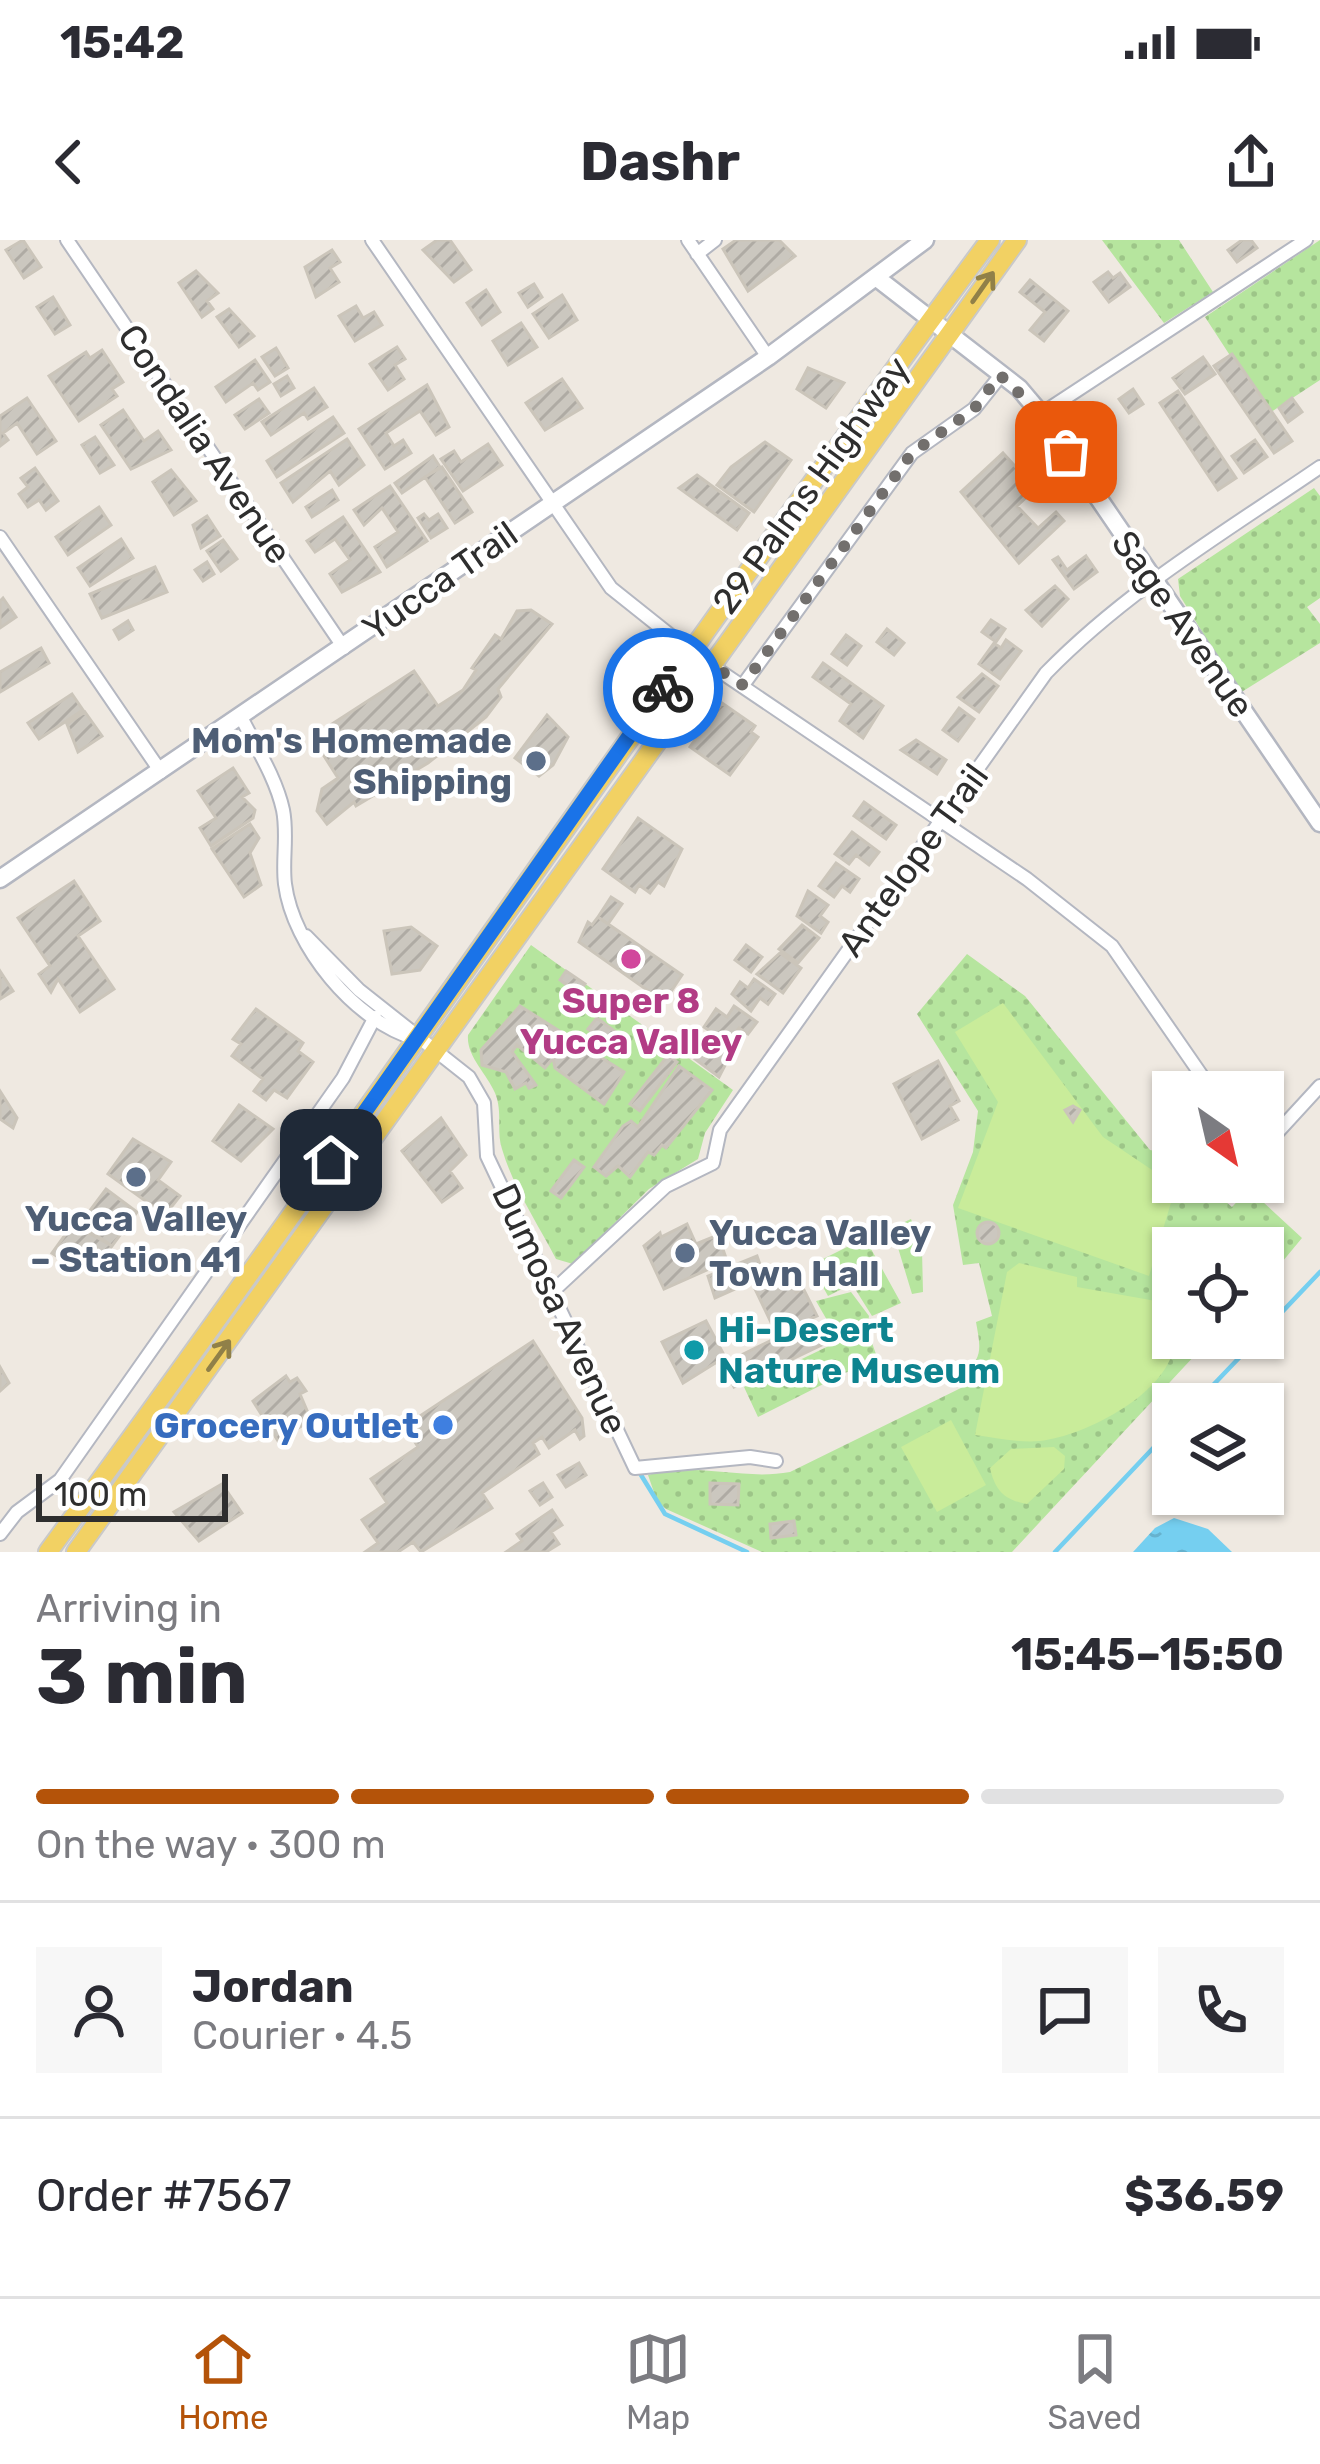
<!DOCTYPE html>
<meta charset="utf-8">
<style>
:root{--surface:#fff;--page:#f7f7f7;--text:#2b2b33;--muted:#7c7c81;--line:#e1e1e2;--accent:#b45309}
body{margin:0;font-family:Rubik,sans-serif;background:var(--page);color:var(--text);height:100vh;display:flex;flex-direction:column;font-size:45px;white-space:nowrap}
*{box-sizing:border-box;margin:0}
p{font-size:39px;color:var(--muted)}
.icon{flex:none;width:66px;height:66px;fill:none;stroke:currentColor;stroke-width:2;stroke-linecap:round;stroke-linejoin:round}
.map{position:relative;height:1312px;overflow:hidden}
.sheet{display:flex;flex-direction:column;background:var(--surface);flex:1}
.sheet>*{flex:none}
.needle{width:78px;rotate:146deg}
.tools{position:absolute;left:1152px;top:831px;display:grid;gap:24px}
.tools a{display:grid;place-items:center;width:132px;height:132px;border-radius:0px;background:var(--surface);box-shadow:0 3px 9px #0004;font-size:60px}
.scale{position:absolute;left:36px;bottom:30px;width:192px;box-sizing:border-box;padding-left:12px;border:6px solid #2e2e2e;border-top:0;font-size:33px;line-height:42px;white-space:nowrap;color:#2e2e2e;-webkit-text-stroke:9px #fff;paint-order:stroke}
.pin{position:absolute;display:grid;place-items:center;width:102px;height:102px;color:#fff;margin:-51px;border-radius:24px;box-shadow:0 6px 18px #0006}
.courier{position:absolute;display:grid;place-items:center;width:120px;height:120px;margin:-60px;border:9px solid #1a73e8;border-radius:50%;background:#fff;color:#222;box-shadow:0 3px 15px #0007}
.head em{font-style:normal;font-weight:700}
.head div{display:flex;flex-direction:column-reverse}
.head{display:flex;align-items:center;justify-content:space-between;height:204px;padding:0 36px}
h1{font-size:78px;font-weight:700;line-height:90px}
.bar{display:grid;grid-template-columns:repeat(4,1fr);gap:18px 12px;align-content:center;height:144px;padding:0 36px}
.bar i{height:15px;border-radius:9px;background:var(--line)}
.bar .current{background:var(--accent)}
.bar p{grid-column:span 4}
.line{display:flex;align-items:center;gap:30px;padding:0 36px;border-top:3px solid var(--line)}
.line div{flex:1}
.round{display:grid;place-items:center;flex:none;width:126px;height:126px;border-radius:0px;background:var(--page)}
.status{display:flex;justify-content:space-between;align-items:center;height:84px;padding:0 60px;background:var(--surface);direction:ltr}
.status svg{height:33px;fill:currentColor}
header{display:flex;justify-content:space-between;align-items:center;height:156px;padding:0 36px;background:var(--surface);font-size:54px;font-weight:700}
.dock{display:flex;justify-content:space-around;align-items:center;height:168px;border-top:3px solid var(--line);background:var(--surface);font-size:33px;color:var(--muted)}
.dock a{display:grid;justify-items:center;gap:6px}
.dock .current{color:var(--accent)}
.map>svg:first-child{display:block}
</style>
<div class="status"><b>15:42</b><svg viewBox="0 0 49 12"><path d="M0 12V9h3v3zM5 12V6h3v6zM10 12V3h3v9zM15 12V0h3v12zM26 1h20v11H26zM47 4h2v5h-2z"/></svg></div>
<header><svg class="icon" aria-label="back" viewBox="0 0 24 24"><path d="M15 5l-7 7 7 7"/></svg>Dashr<svg class="icon" aria-label="share" viewBox="0 0 24 24"><path d="M12 15V3M7 8l5-5 5 5M5 13v7h14v-7"/></svg></header>
<div class="map">
<svg width="1320" height="1312" viewBox="0 0 1320 1312">
<defs>
<pattern id="green-dots" width="8" height="8" patternUnits="userSpaceOnUse" patternTransform="scale(3)"><rect width="8" height="8" fill="#b6e59e"/><path d="M2 2h.1M6 6h.1" fill="none" stroke="#9dc588" stroke-width="1.8" stroke-linecap="round"/></pattern>
<pattern id="water-ripples" width="26" height="14" patternUnits="userSpaceOnUse" patternTransform="scale(3)"><rect width="26" height="14" fill="#75cff0"/><path d="M2 4q2-2 4 0t4 0M15 11q2-2 4 0t4 0" fill="none" stroke="#66b2ce"/></pattern>
<pattern id="building-hatch" width="6" height="6" patternUnits="userSpaceOnUse" patternTransform="scale(3)"><rect width="6" height="6" fill="#cbc7bf"/><path d="M-1 1l2-2M0 6l6-6M5 7l2-2" fill="none" stroke="#afaba4"/></pattern>
</defs>
<rect width="100%" height="100%" fill="#efe9e1"/>
<path fill="url(#green-dots)" d="M1102 0H1179L1213 52 1164 83Z
M1320 0V140L1268 174 1205 77Z
M1314 248 1320 256V358L1307 367 1320 384V403L1240 453 1180 356 1178 339Z
M531 705 733 850 705 893 698 919 649 949 573 1024 556 1019C538 984 513 947 502 909 496 891 503 872 495 853 487 834 466 816 468 795Z
M967 714 1025 756 1150 910 1173 914V942H1203L1232 967 1249 949 1302 998 1263 1045V1008H1173V1098L1210 1099 1012 1312H762L666 1269 657 1261 648 1235C693 1221 743 1241 790 1232L967 1145 964 1133C984 1118 980 1105 976 1082L992 1076 979 1023 963 1025 953 965 973 912 978 871 917 774Z
M911 979 922 1010 923 1052 912 1054 892 988Z
M865 998 901 1063 872 1076 852 1044 828 1056 811 1025Z
M851 1052 869 1076 867 1089 877 1117 758 1177 744 1147 839 1101 816 1061Z"/>
<path fill="#c9ec9a" d="M1003 763 1103 897 1176 946 1149 1036 958 968 998 862 955 792Z
M1019 1023 1077 1037V1047L1173 1064C1173 1075 1176 1093 1175 1099 1173 1152 1085 1196 1040 1201 1019 1203 996 1198 975 1195L1007 1032Z
M951 1180 986 1245 937 1272 901 1207Z
M1054 1207 1065 1216 1064 1229 1027 1264C1004 1260 995 1250 990 1228L1011 1209Z"/>
<path fill="url(#water-ripples)" d="M1174 1278 1208 1289 1232 1312H1133L1155 1288Z"/>
<g fill="none" stroke-linecap="round" stroke-linejoin="round">
<path stroke="#75cff0" stroke-width="4.5" d="M1263 1092 1320 1032
M1195 1164 1258 1098
M641 1235 665 1274 747 1312
M1055 1312 1173 1187"/>
</g>
<path fill="url(#building-hatch)" stroke="#cbc5ba" stroke-width="3" d="M23 0 41 27 24 38 6 10Z
M437 0H450L471 30 454 42 423 10Z
M736 0H779L795 16 748 51 723 9Z
M1242 0H1251L1257 8 1237 22 1228 10Z
M332 10 340 22 330 28 339 42 316 57 305 27Z
M196 31 218 53 207 61 213 69 202 77 179 43Z
M1108 32 1113 38 1120 33 1130 47 1109 62 1094 42Z
M1030 40 1068 71 1044 101 1030 90 1045 72 1020 52Z
M534 44 542 57 528 67 519 53Z
M486 50 500 72 482 85 467 63Z
M562 55 577 80 549 98 533 74Z
M53 57 70 85 55 94 37 67Z
M356 66 363 78 374 72 382 85 355 101 339 76Z
M229 69 254 96 239 107 217 77Z
M521 83 537 107 508 125 493 101Z
M397 107 405 119 395 125 404 139 388 150 370 124Z
M276 108 288 128 275 136 262 117Z
M102 110 123 142 112 149 117 156 79 181 49 136 86 112 90 118Z
M1232 114 1292 201 1274 213 1214 126Z
M1203 117 1215 134 1185 154 1173 138Z
M255 120 270 142 258 150 253 143 226 162 216 147Z
M808 128 844 143 826 168 797 149Z
M287 136 294 148 281 156 274 144Z
M562 139 582 168 545 190 526 163Z
M427 145 449 187 436 195 420 171 386 193 394 206 403 200 411 213 385 229 359 189Z
M314 148 327 167 308 179 304 173 271 195 262 182Z
M1133 149 1143 164 1129 173 1119 159Z
M1178 151 1236 238 1218 250 1160 163Z
M27 158 56 201 37 214 17 183 3 193 8 200 0 206V176Z
M1292 158 1302 172 1288 182 1279 168Z
M259 159 269 173 245 189 235 175Z
M123 170 144 201 158 191 171 210 131 229 101 185Z
M333 177 344 193 277 237 267 221Z
M95 197 114 225 100 233 82 205Z
M347 199 364 225 339 245 330 231 293 262 281 243Z
M1255 200 1267 217 1244 233 1232 216Z
M765 202 791 220 754 272 717 245 731 227Z
M488 204 502 225 463 251 441 219 454 211 461 222Z
M1003 213 1025 237 1034 229 1045 240 1017 266 1038 288 1056 272 1064 281 1019 323 961 252Z
M433 216 440 227 402 253 395 243Z
M442 227 472 272 455 283 425 237Z
M35 228 58 261 46 270 39 260 28 267 19 254 28 247 21 238Z
M171 230 196 261 174 275 153 242Z
M697 235 749 273 737 290 679 248Z
M390 246 427 301 387 327 375 307 398 292 382 268 364 285 354 270Z
M332 250 338 260 312 277 306 267Z
M99 267 111 285 68 315 56 297Z
M424 274 429 280 438 274 447 288 431 298 418 278Z
M207 276 220 296 201 308 193 285Z
M343 277 380 332 342 352 330 334 350 320 335 299 315 312 307 301Z
M121 299 133 318 90 346 78 328Z
M223 300 237 319 221 331 207 311Z
M1086 316 1097 332 1074 349 1053 320 1058 317 1067 330Z
M207 322 214 334 203 341 195 330Z
M155 327 167 352 102 378 90 354Z
M1055 346 1068 359 1042 386 1026 370Z
M3 358 16 377 0 388V361Z
M531 370 552 384 498 449 501 457 486 477 428 523 356 566 354 562 327 584 317 571 322 549 338 538 312 497 414 431 438 466 463 450 476 430 472 428 495 395 501 399 517 371Z
M991 380 1005 389 996 402 982 392Z
M128 381 133 390 119 399 114 390Z
M887 389 904 403 894 415 877 402Z
M846 395 861 406 847 425 832 414Z
M1006 400 1021 411 1000 439 979 424 994 403 1001 408Z
M41 408 49 423 0 452V432Z
M823 423 883 466 863 498 840 481 851 464 813 437Z
M982 434 998 446 979 472 958 457Z
M72 454 83 470 39 499 28 483Z
M722 463 755 486 751 492 758 497 730 535 690 507Z
M959 468 974 479 958 501 943 490Z
M85 472 102 496 78 512 67 484Z
M547 475 568 497 553 525 539 536 515 518Z
M916 500 946 520 937 534 901 510Z
M233 528 249 553 242 557 255 570 253 578 211 606 200 588 216 578 198 551Z
M864 562 896 585 886 599 854 576Z
M638 578 682 609 664 646 658 642 650 653 639 645 635 652 603 629Z
M250 584 259 598 250 613 261 645 244 657 212 609Z
M852 592 879 612 869 625 856 615 849 624 835 614Z
M836 623 859 639 850 652 842 646 834 657 819 646Z
M74 641 100 681 78 696 114 749 80 772 58 739 51 752 39 734 50 726 18 678Z
M808 651 828 665 820 676 828 682 821 693 797 676Z
M611 657 622 664 608 684 598 677Z
M598 677 682 735 664 762 579 702 588 682 592 685Z
M802 685 819 698 798 723 779 709Z
M411 687 437 706 420 730 392 734 384 691Z
M746 705 762 717 751 732 735 720Z
M780 713 801 728 783 753 757 734Z
M0 731 13 751 0 759Z
M566 731 585 744 578 754 560 740Z
M754 739 775 754 768 764 760 758 751 771 732 754 740 742 748 748Z
M520 766 624 832 604 864 555 828 553 818 545 828 517 805 512 812 536 845 529 848 526 843 515 849 506 832 482 825 481 810Z
M734 766 757 782 748 794 739 788 728 803 704 787 716 769 727 777Z
M256 769 303 803 298 811 313 822 287 858 274 850 266 860 254 851 263 839 232 816 241 804 233 799Z
M597 778 625 799 617 810 588 789Z
M713 795 733 810 719 837 695 819Z
M668 815 677 822 640 871 630 864Z
M938 821 959 861 950 866 958 880 922 899 894 844Z
M679 826 712 850 666 908 662 905 654 915 648 912 630 937 618 926 606 936 594 927 623 886 631 881 638 887Z
M0 851 17 878 13 888 0 879Z
M239 865 273 889 241 921 213 901Z
M1073 866 1080 870 1073 882 1065 870Z
M441 878 466 915 450 931 462 948 442 962 402 911Z
M133 899 171 922 158 940 180 956 165 975 108 934Z
M574 920 584 927 561 958 551 951Z
M106 949 137 972 112 1006 80 984Z
M977 993a11 11 0 1 1 22 0a11 11 0 1 1-22 0Z
M73 984 112 1006 104 1017 87 1005 72 1026 52 1013Z
M687 984 696 1004 718 995 727 1021 664 1049 644 1006 660 993 661 997Z
M757 1016 764 1036 715 1058 708 1036Z
M787 1033 796 1052 803 1048 817 1076 807 1080 812 1091 827 1084 834 1099 734 1147 723 1124 778 1097 755 1049Z
M706 1081 725 1117 683 1143 662 1102Z
M533 1101 582 1178 584 1196 580 1199 575 1190 549 1208 542 1197 533 1203 539 1214 482 1253 492 1268 421 1312 413 1302 398 1312H365L378 1303 362 1280 387 1263 371 1239 418 1207 405 1186Z
M0 1127 9 1143 0 1151Z
M286 1136 290 1142 297 1138 306 1151 300 1154 311 1180 278 1201 253 1161Z
M579 1223 586 1235 566 1247 558 1235Z
M543 1243 552 1257 540 1265 530 1251Z
M710 1243 739 1244 738 1265 710 1264Z
M222 1244 242 1273 199 1301 174 1272Z
M552 1270 562 1285 551 1292 559 1304 546 1312H506L522 1301 517 1294Z
M794 1281 796 1295 771 1298 770 1284Z"/>
<g fill="none" stroke-linecap="round" stroke-linejoin="round">
<g stroke="#b4b7c1" stroke-width="16">
<path id="street" d="M67 0 344 408
M372 0 611 348 690 411 1027 639 1112 706 1213 852
M688 0 768 117
M697 14 715 0
M1041 174 1306 0
M0 297 161 532
M743 445 912 213 974 169 1001 135
M241 477C256 507 276 538 283 570 288 595 282 620 285 644 293 706 355 782 416 799
M306 696 359 750 469 837 484 863 487 916 635 1228 750 1217 776 1221
M1263 908 1320 846
M1223 951 1231 942
M553 1051 666 946 713 923 720 890 1046 433C1127 350 1225 292 1320 227
M0 1294 17 1272 60 1240 343 838 375 777"/>
</g>
<g stroke="#b4b7c1" stroke-width="21">
<path id="secondary" d="M877 38 1019 148 1041 174 1320 583
M0 639 768 117 925 0"/>
</g>
<g stroke="#c9c9c9" stroke-width="22">
<path id="primary" d="M48 1312C367 878 669 432 990 0
M76 1312 1017 0"/>
</g>
<use href="#street" stroke="#fff" stroke-width="12"/>
<use href="#secondary" stroke="#fff" stroke-width="16"/>
<use href="#primary" stroke="#f2d163" stroke-width="18"/>
</g>
<defs><path id="oneway-shaft" d="M-6 0H5M1.5-3L5.5 0L1.5 3" fill="none" stroke-width="1.6" stroke-linecap="round" stroke-linejoin="round" transform="scale(3)"/></defs>
<g stroke="#908048">
<use href="#oneway-shaft" transform="translate(983 47) rotate(-55)"/>
<use href="#oneway-shaft" transform="translate(219 1115) rotate(-54)"/>
</g>
<g fill="none" stroke-linecap="round" stroke-linejoin="round">
<path stroke="#726f6d" stroke-width="12" stroke-dasharray="0 21.6" d="M663 448 689 411 743 445 912 213 974 169 1000 135 1041 174 1066 212"/>
<path stroke="#1a73e8" stroke-width="15" d="M331 920 663 448"/>
</g>
<g fill="#5c6f8a" stroke="#fff" stroke-width="4.5">
<circle cx="536" cy="521" r="12"/>
<circle cx="136" cy="937" r="12"/>
<circle cx="685" cy="1013" r="12"/>
</g>
<circle fill="#d1479c" stroke="#fff" stroke-width="4.5" cx="631" cy="719" r="12"/>
<circle fill="#0f9aa8" stroke="#fff" stroke-width="4.5" cx="694" cy="1110" r="12"/>
<circle fill="#3f7fe0" stroke="#fff" stroke-width="4.5" cx="443" cy="1185" r="12"/>
<g text-anchor="middle" dominant-baseline="central" stroke-width="9" stroke-linejoin="round" paint-order="stroke">
<g font-size="36" fill="#2e2e2e" stroke="#fff">
<text transform="translate(205 204) rotate(56)">Condalia Avenue</text>
<text transform="translate(811 245) rotate(-54)">29 Palms Highway</text>
<text transform="translate(440 341) rotate(-35)">Yucca Trail</text>
<text transform="translate(1183 384) rotate(55)">Sage Avenue</text>
<text transform="translate(913 620) rotate(-54)">Antelope Trail</text>
<text transform="translate(560 1069) rotate(65)">Dumosa Avenue</text>
</g>
<g font-size="36" font-weight="bold" fill="#4e5e75" stroke="#fff" text-anchor="end">
<text x="512" y="500">Mom's Homemade<tspan x="512" dy="41">Shipping</tspan></text>
<text x="136" y="978" text-anchor="middle">Yucca Valley<tspan x="136" dy="41">– Station 41</tspan></text>
<text x="709" y="992" text-anchor="start">Yucca Valley<tspan x="709" dy="41">Town Hall</tspan></text>
</g>
<g font-size="36" font-weight="bold" fill="#b23c85" stroke="#fff">
<text x="631" y="760">Super 8<tspan x="631" dy="41">Yucca Valley</tspan></text>
</g>
<g font-size="36" font-weight="bold" fill="#0d838f" stroke="#fff" text-anchor="start">
<text x="718" y="1089">Hi-Desert<tspan x="718" dy="41">Nature Museum</tspan></text>
</g>
<g font-size="36" font-weight="bold" fill="#366cbe" stroke="#fff" text-anchor="end">
<text x="419" y="1185">Grocery Outlet</text>
</g>
</g>
</svg>
<div class="tools">
<a><svg class="needle" viewBox="-14 -14 28 28"><path d="M0-13l5 13h-10z" fill="#e53935"/><path d="M0 13l5-13h-10z" fill="#7c7c81"/></svg></a>
<a><svg class="icon" aria-label="locate" viewBox="0 0 24 24"><circle cx="12" cy="12" r="6"/><path d="M12 2v4M12 18v4M2 12h4M18 12h4"/></svg></a>
<a><svg class="icon" aria-label="layers" viewBox="0 0 24 24"><path d="M12 4l9 5-9 5-9-5zM3 14l9 5 9-5"/></svg></a>
</div>
<div class="scale">100 m</div>
<div class="pin" style="left:1066px;top:212px;background:#ea580c"><svg class="icon" aria-label="bag" viewBox="0 0 24 24"><path d="M5 8h14l-1 12H6zM9 8a3 3 0 0 1 6 0"/></svg></div>
<div class="pin" style="left:331px;top:920px;background:#1f2937"><svg class="icon" aria-label="home" viewBox="0 0 24 24"><path d="M3 11l9-7 9 7M6 9v11h12V9"/></svg></div>
<div class="courier" style="left:663px;top:448px"><svg class="icon" aria-label="bike" viewBox="0 0 24 24"><circle cx="6" cy="16" r="4"/><circle cx="18" cy="16" r="4"/><path d="M6 16l4-8h5l3 8M10 8l3 8H6M13 5h3"/></svg></div>
</div>
<section class="sheet">
<div class="head"><div><h1>3 min</h1><p>Arriving in</p></div><em>15:45–15:50</em></div>
<div class="bar"><i class="current"></i><i class="current"></i><i class="current"></i><i></i><p>On the way · 300 m</p></div>
<div class="line" style="height:216px"><a class="round"><svg class="icon" aria-label="person" viewBox="0 0 24 24"><circle cx="12" cy="8" r="4"/><path d="M4 21q1-7 8-7t8 7"/></svg></a><div><b>Jordan</b><p>Courier · 4.5</p></div><a class="round"><svg class="icon" aria-label="chat" viewBox="0 0 24 24"><path d="M4 5h16v11H9l-5 4z"/></svg></a><a class="round"><svg class="icon" aria-label="phone" viewBox="0 0 24 24"><path d="M5 4h4l2 5-3 2q2 4 5 5l2-3 5 2v4C11 20 4 13 5 4z"/></svg></a></div>
<div class="line" style="height:156px"><div>Order #7567</div><b>$36.59</b></div>
</section>
<nav class="dock">
<a class="current"><svg class="icon" aria-label="home" viewBox="0 0 24 24"><path d="M3 11l9-7 9 7M6 9v11h12V9"/></svg>Home</a>
<a><svg class="icon" aria-label="map" viewBox="0 0 24 24"><path d="M3 6l6-2 6 2 6-2v14l-6 2-6-2-6 2zM9 4v14M15 6v14"/></svg>Map</a>
<a><svg class="icon" aria-label="saved" viewBox="0 0 24 24"><path d="M7 4h10v16l-5-4-5 4z"/></svg>Saved</a>
</nav>
